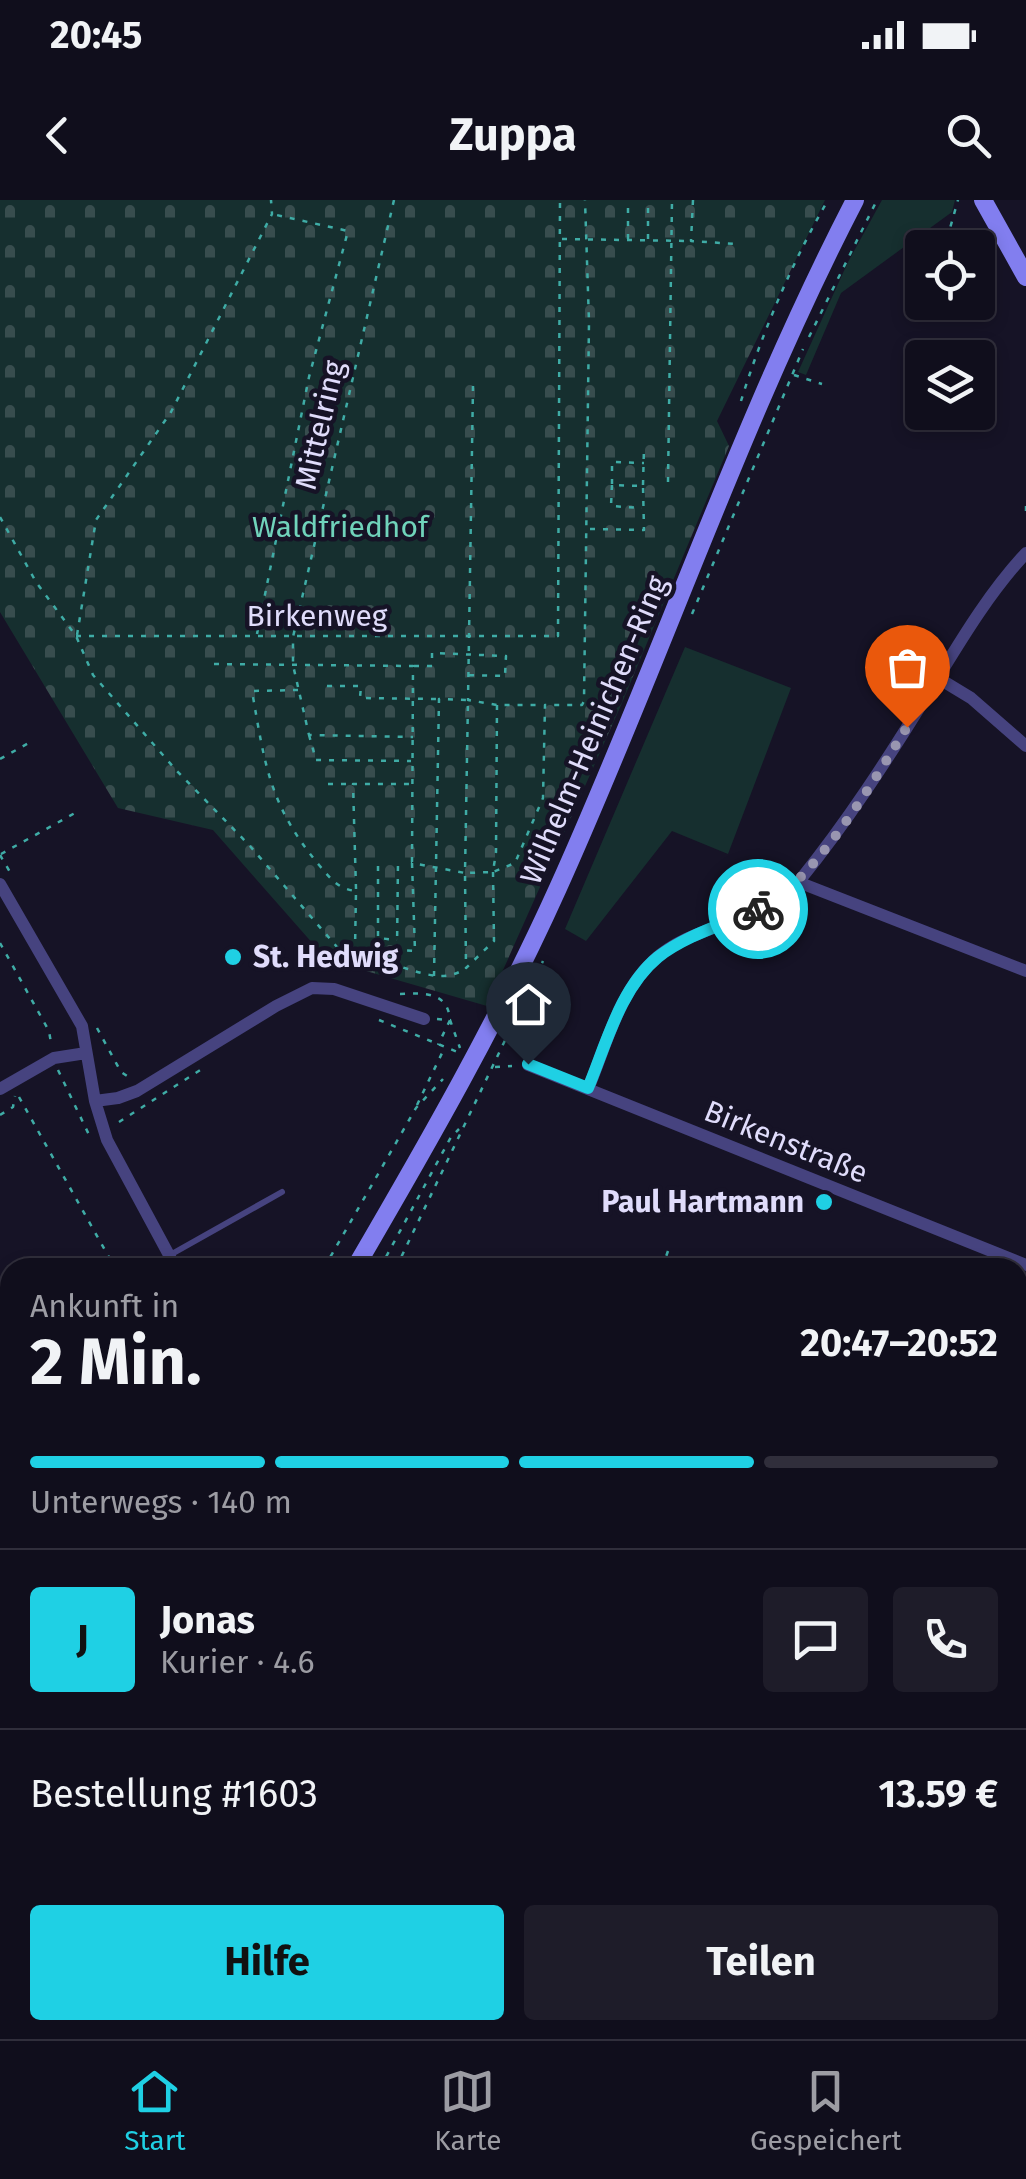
<!DOCTYPE html>
<html lang="de">
<meta charset="utf-8">
<style>
:root{--surface:#100e1c;--page:#1e1c29;--text:#f1f3f6;--muted:#9c9ca3;--line:#302e3b;--accent:#1fd0e4}
body{margin:0;font-family:"Fira Sans",sans-serif;background:var(--page);color:var(--text);height:100vh;display:flex;flex-direction:column;font-size:38px;white-space:nowrap}
*{box-sizing:border-box;margin:0}
p{font-size:32px;color:var(--muted)}
.icon{flex:none;width:55px;height:55px;fill:none;stroke:currentColor;stroke-width:2;stroke-linecap:round;stroke-linejoin:round}
.map{position:relative;flex:1;overflow:hidden}
.panel{position:absolute;left:0px;top:1058px;width:1028px;height:782px;display:flex;flex-direction:column;background:var(--surface);border-radius:30px 30px 0 0;box-shadow:0 5px 15px #0003,0 0 0 2px var(--line)}
.panel>*{flex:none}
.fabs{position:absolute;left:905px;top:30px;display:grid;gap:20px}
.fabs a{display:grid;place-items:center;width:90px;height:90px;border-radius:10px;background:var(--surface);box-shadow:0 5px 15px #0003,0 0 0 2px var(--line);font-size:50px}
.pin{position:absolute;display:grid;place-items:center;width:85px;height:85px;color:#fff;margin:-102px -42px;border-radius:50% 50% 50% 0;rotate:-45deg;box-shadow:0 0 10px #0007}
.pin .icon{rotate:45deg}
.courier{position:absolute;display:grid;place-items:center;width:100px;height:100px;margin:-50px;border:8px solid #1fd0e4;border-radius:50%;background:#fff;color:#222;box-shadow:0 2px 12px #0007}
.summary em{font-style:normal;font-weight:700}
.summary div{display:flex;flex-direction:column-reverse}
.summary{display:flex;align-items:center;justify-content:space-between;height:170px;padding:0 30px}
h1{font-size:65px;font-weight:700;line-height:75px}
.bar{display:grid;grid-template-columns:repeat(4,1fr);gap:15px 10px;align-content:center;height:120px;padding:0 30px}
.bar i{height:12px;border-radius:8px;background:var(--line)}
.bar .selected{background:var(--accent)}
.bar p{grid-column:span 4}
.line{display:flex;align-items:center;gap:25px;padding:0 30px;border-top:2px solid var(--line)}
.line div{flex:1}
.round{display:grid;place-items:center;flex:none;width:105px;height:105px;border-radius:10px;background:var(--page)}
.cta{display:flex;gap:20px;margin-top:auto;padding:20px 30px}
.cta a{flex:1;height:115px;border-radius:10px;background:var(--accent);color:#111;font-size:40px;font-weight:700;line-height:115px;text-align:center}
.cta a+a{background:var(--page);color:var(--text)}
.status{display:flex;justify-content:space-between;align-items:center;height:70px;padding:0 50px;background:var(--surface);direction:ltr}
.status svg{height:28px;fill:currentColor}
header{display:flex;justify-content:space-between;align-items:center;height:130px;padding:0 30px;background:var(--surface);font-size:45px;font-weight:700}
.tab-bar{display:flex;justify-content:space-around;align-items:center;height:140px;border-top:2px solid var(--line);background:var(--surface);font-size:28px;color:var(--muted)}
.tab-bar a{display:grid;justify-items:center;gap:5px}
.tab-bar .selected{color:var(--accent)}
.map>svg:first-child{display:block}
</style>
<div class="status"><b>20:45</b><svg viewBox="0 0 49 12"><path d="M0 12V9h3v3zM5 12V6h3v6zM10 12V3h3v9zM15 12V0h3v12zM26 1h20v11H26zM47 4h2v5h-2z"/></svg></div>
<header><svg class="icon" aria-label="back" viewBox="0 0 24 24"><path d="M15 5l-7 7 7 7"/></svg>Zuppa<svg class="icon" aria-label="search" viewBox="0 0 24 24"><circle cx="10" cy="10" r="6"/><path d="M15 15l6 6"/></svg></header>
<div class="map">
<svg width="1026" height="1839" viewBox="0 0 1026 1839">
<defs>
<pattern id="cemetery-stones" width="16" height="16" patternUnits="userSpaceOnUse" patternTransform="scale(2.5)"><rect width="16" height="16" fill="#162f2f"/><path d="M2 7V4a2 2 0 0 1 4 0v3zM10 15v-3a2 2 0 0 1 4 0v3z" fill="#384d4e"/></pattern>
</defs>
<rect width="100%" height="100%" fill="#161326"/>
<path fill="#162f2f" d="M882 0H955L952 12 841 93 806 175 798 172 848 62Z
M685 447 791 488 728 654 672 631 586 741 565 729Z"/>
<path fill="url(#cemetery-stones)" d="M0 0H825L717 221 729 246 622 503 487 806 342 764 322 754 213 630 118 608 0 412Z"/>
<g fill="none" stroke-linecap="round" stroke-linejoin="round">
<path stroke="#3faca6" stroke-width="2.5" stroke-dasharray="5 8" stroke-linecap="butt" d="M394 0 293 437V465L309 535 413 537
M693 0 691 41 737 44
M562 39 691 41
M628 39V0
M648 39V0
M947 39 958 0
M809 137 877 0
M794 175 822 184
M473 186 468 500 497 505H543
M741 201C762 133 792 62 828 0
M668 282 672 0
M612 285 611 306 642 308
M643 285 644 247
M1026 306V318
M0 317 36 382 76 436 93 475 176 570 250 646 337 747 393 764
M590 329 644 330 643 286 612 285V262L644 263
M692 414 803 149
M257 434 309 177 348 31 272 14
M77 435 96 320 171 212 272 14 271 0
M76 436H558L560 0
M214 464 413 466 412 662
M414 466H432V453L506 456 505 476 468 475
M327 486H361L360 498 438 499
M298 490 252 491C265 565 269 605 319 665 331 679 338 689 356 691L355 750
M497 505 496 652 493 672 515 663 543 598 545 505H582L584 501 589 122 585 0
M309 535 316 560 411 561
M0 559 34 540
M328 584H351
M1 654 75 613
M0 655 10 672
M378 666V738L397 740
M493 672 494 741 466 768 465 673Z
M356 689 353 584H413
M0 743 49 831 51 843
M397 749 398 662
M342 764 347 752
M434 776 439 499 468 500 465 673 412 663 415 751 397 750 395 765C419 772 444 784 466 768
M400 794C423 793 448 791 450 820L438 845
M437 819 450 820 460 848
M379 820 460 853
M97 828 121 872 130 878
M495 867 512 866
M58 870 91 939
M19 897 115 1068
M417 905 444 849
M0 915 13 907 15 896
M119 922 205 867
M324 1068 416 908 443 879
M380 1068 451 937 459 929
M396 1068 543 761
M662 1068 668 1051
M0 1651 10 1659
M0 1707 10 1687
M0 1827 10 1809
M113 1830 123 1834 125 1831
M237 1830 257 1839
M312 1830 333 1839
M124 1835 134 1839
M442 1838 445 1839
M96 1839 99 1830
M216 1839 220 1830
M339 1839 344 1830
M384 1839 386 1835
M428 1839 432 1830
M501 1839 506 1830
M602 1839 605 1832"/>
<path stroke="#46437f" stroke-width="6" d="M170 1055 282 992
M1018 1776 1026 1778"/>
<path stroke="#46437f" stroke-width="12" d="M938 478 971 498 1026 546
M798 682 1026 771
M0 684 82 826 95 901 107 940 176 1068
M528 865 1026 1065
M0 889 54 858 86 853
M588 889C606 846 619 792 654 760 695 722 764 724 800 680 847 622 887 560 926 497 957 447 986 396 1026 353
M95 901 118 898 137 891 276 806 312 788 334 789 424 819
M0 1159 10 1154
M1018 1278 1026 1281
M0 1348 10 1352
M1018 1468 1026 1469
M0 1626 10 1627
M1018 1665 1026 1667
M878 1839V1830"/>
<path stroke="#827eef" stroke-width="18" d="M983 0 1026 77
M355 1068C428 943 499 819 558 688 661 460 740 222 855 0
M0 1764 10 1743
M275 1830 295 1839"/>
</g>
<g fill="none" stroke-linecap="round" stroke-linejoin="round">
<path stroke="#9996b0" stroke-width="10" stroke-dasharray="0 18" d="M758 709C812 686 875 579 907 527"/>
<path stroke="#1fd0e4" stroke-width="12" d="M528 864 588 888C606 845 620 788 658 757 686 735 725 724 758 709"/>
</g>
<g fill="#1fd0e4" stroke="#161326" stroke-width="4">
<circle cx="233" cy="757" r="10"/>
<circle cx="824" cy="1002" r="10"/>
</g>
<g text-anchor="middle" dominant-baseline="central" stroke-width="9" stroke-linejoin="round" paint-order="stroke">
<g font-size="30" fill="#e0dcfb" stroke="#161326">
<text transform="translate(320 225) rotate(-77)">Mittelring</text>
<text x="317" y="416">Birkenweg</text>
<text transform="translate(594 530) rotate(-67)">Wilhelm-Heinichen-Ring</text>
<text transform="translate(786 942) rotate(22)">Birkenstraße</text>
</g>
<g font-size="30" fill="#70d3bb" stroke="#161326">
<text x="340" y="327">Waldfriedhof</text>
</g>
<g font-size="30" font-weight="bold" fill="#e0dcfb" stroke="#161326" text-anchor="start">
<text x="253" y="757">St. Hedwig</text>
<text x="804" y="1002" text-anchor="end">Paul Hartmann</text>
</g>
</g>
</svg>
<div class="fabs">
<a><svg class="icon" aria-label="locate" viewBox="0 0 24 24"><circle cx="12" cy="12" r="6"/><path d="M12 2v4M12 18v4M2 12h4M18 12h4"/></svg></a>
<a><svg class="icon" aria-label="layers" viewBox="0 0 24 24"><path d="M12 4l9 5-9 5-9-5zM3 14l9 5 9-5"/></svg></a>
</div>
<div class="pin" style="left:907px;top:527px;background:#ea580c"><svg class="icon" aria-label="bag" viewBox="0 0 24 24"><path d="M5 8h14l-1 12H6zM9 8a3 3 0 0 1 6 0"/></svg></div>
<div class="pin" style="left:528px;top:864px;background:#1f2937"><svg class="icon" aria-label="home" viewBox="0 0 24 24"><path d="M3 11l9-7 9 7M6 9v11h12V9"/></svg></div>
<div class="courier" style="left:758px;top:709px"><svg class="icon" aria-label="bike" viewBox="0 0 24 24"><circle cx="6" cy="16" r="4"/><circle cx="18" cy="16" r="4"/><path d="M6 16l4-8h5l3 8M10 8l3 8H6M13 5h3"/></svg></div>
<section class="panel">
<div class="summary"><div><h1>2 Min.</h1><p>Ankunft in</p></div><em>20:47–20:52</em></div>
<div class="bar"><i class="selected"></i><i class="selected"></i><i class="selected"></i><i></i><p>Unterwegs · 140 m</p></div>
<div class="line" style="height:180px"><b class="round" style="background:var(--accent);color:#111">J</b><div><b>Jonas</b><p>Kurier · 4.6</p></div><a class="round"><svg class="icon" aria-label="chat" viewBox="0 0 24 24"><path d="M4 5h16v11H9l-5 4z"/></svg></a><a class="round"><svg class="icon" aria-label="phone" viewBox="0 0 24 24"><path d="M5 4h4l2 5-3 2q2 4 5 5l2-3 5 2v4C11 20 4 13 5 4z"/></svg></a></div>
<div class="line" style="height:130px"><div>Bestellung #1603</div><b>13.59 €</b></div>
<div class="cta"><a>Hilfe</a><a>Teilen</a></div>
</section>
</div>
<nav class="tab-bar">
<a class="selected"><svg class="icon" aria-label="home" viewBox="0 0 24 24"><path d="M3 11l9-7 9 7M6 9v11h12V9"/></svg>Start</a>
<a><svg class="icon" aria-label="map" viewBox="0 0 24 24"><path d="M3 6l6-2 6 2 6-2v14l-6 2-6-2-6 2zM9 4v14M15 6v14"/></svg>Karte</a>
<a><svg class="icon" aria-label="saved" viewBox="0 0 24 24"><path d="M7 4h10v16l-5-4-5 4z"/></svg>Gespeichert</a>
</nav>
